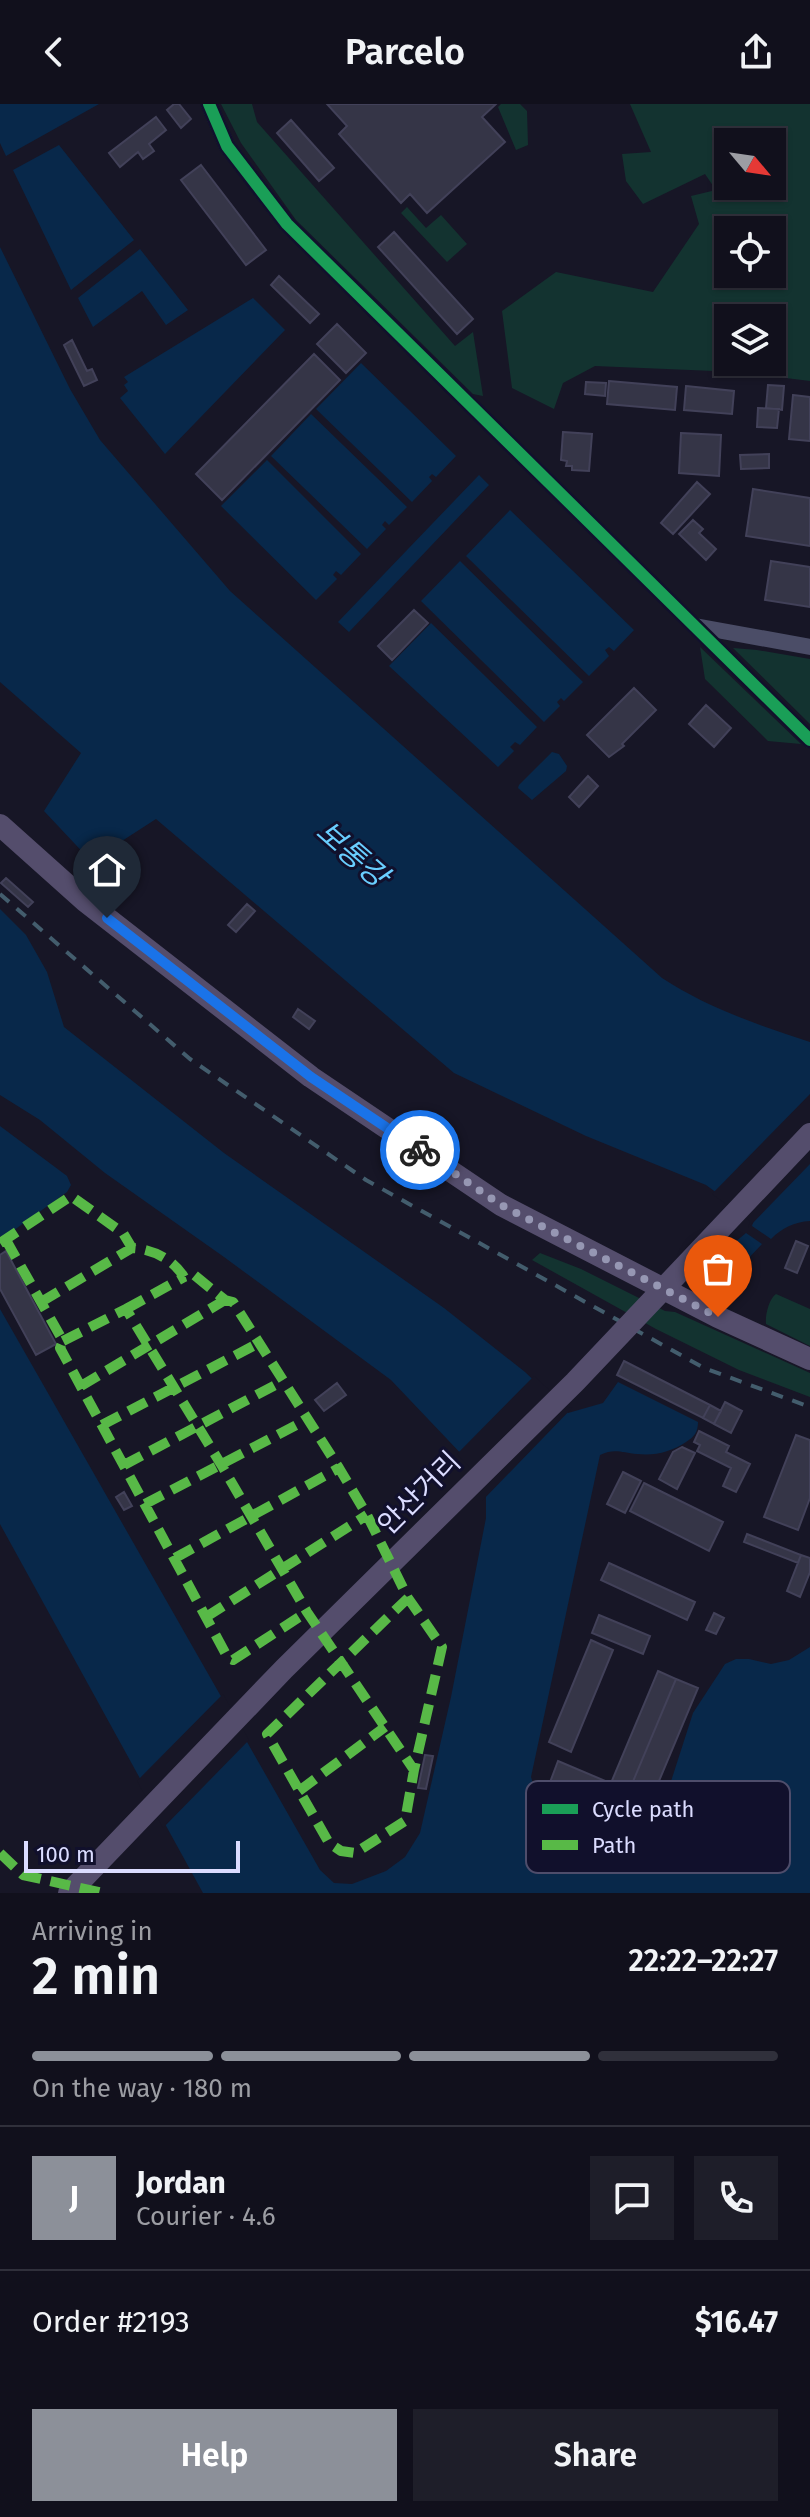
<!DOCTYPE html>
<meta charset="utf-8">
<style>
:root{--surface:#11101c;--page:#1e1e29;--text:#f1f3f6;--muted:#9c9da3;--line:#30303b;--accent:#8c9099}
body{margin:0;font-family:"Fira Sans","Noto Sans KR",sans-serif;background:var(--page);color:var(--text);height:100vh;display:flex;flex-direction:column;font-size:30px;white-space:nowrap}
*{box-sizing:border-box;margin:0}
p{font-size:26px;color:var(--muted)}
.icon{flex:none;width:44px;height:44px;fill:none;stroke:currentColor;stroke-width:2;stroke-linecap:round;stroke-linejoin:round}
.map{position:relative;height:1789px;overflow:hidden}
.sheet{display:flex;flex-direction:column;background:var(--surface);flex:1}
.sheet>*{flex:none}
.needle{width:52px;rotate:119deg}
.buttons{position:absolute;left:714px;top:24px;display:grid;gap:16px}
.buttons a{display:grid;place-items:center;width:72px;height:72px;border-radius:0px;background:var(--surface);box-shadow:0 2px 6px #0004,0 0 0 2px var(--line);font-size:40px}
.scale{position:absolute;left:24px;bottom:20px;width:216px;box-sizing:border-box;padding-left:8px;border:4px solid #dbdcff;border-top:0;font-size:22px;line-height:28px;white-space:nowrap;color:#dbdcff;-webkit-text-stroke:6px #11102c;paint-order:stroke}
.pin{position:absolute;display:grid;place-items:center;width:68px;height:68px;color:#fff;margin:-82px -34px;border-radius:50% 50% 50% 0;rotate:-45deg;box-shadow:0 0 8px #0007}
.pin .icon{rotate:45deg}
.courier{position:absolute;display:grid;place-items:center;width:80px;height:80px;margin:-40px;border:6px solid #1a73e8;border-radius:50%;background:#fff;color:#222;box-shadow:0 2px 10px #0007}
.headline em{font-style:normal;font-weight:600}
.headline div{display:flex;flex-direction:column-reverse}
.headline{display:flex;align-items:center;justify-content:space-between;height:136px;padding:0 32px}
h1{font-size:52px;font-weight:600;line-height:60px}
.bar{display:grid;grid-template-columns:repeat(4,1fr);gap:12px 8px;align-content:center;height:96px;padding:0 32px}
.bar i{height:10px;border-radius:6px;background:var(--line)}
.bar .current{background:var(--accent)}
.bar p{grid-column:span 4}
.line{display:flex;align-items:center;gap:20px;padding:0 32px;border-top:2px solid var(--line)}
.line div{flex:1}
.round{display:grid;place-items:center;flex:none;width:84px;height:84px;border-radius:0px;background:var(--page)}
.action{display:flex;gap:16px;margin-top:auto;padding:16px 32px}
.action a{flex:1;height:92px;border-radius:0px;background:var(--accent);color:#fff;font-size:32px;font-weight:600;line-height:92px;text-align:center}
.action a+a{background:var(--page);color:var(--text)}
header{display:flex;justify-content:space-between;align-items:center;height:104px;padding:0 32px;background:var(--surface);font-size:36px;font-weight:600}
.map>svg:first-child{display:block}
</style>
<header><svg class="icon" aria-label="back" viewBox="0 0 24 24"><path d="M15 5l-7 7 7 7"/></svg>Parcelo<svg class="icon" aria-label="share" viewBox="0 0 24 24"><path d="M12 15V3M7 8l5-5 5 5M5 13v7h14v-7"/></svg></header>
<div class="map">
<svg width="810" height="1789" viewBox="0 0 810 1789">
<rect width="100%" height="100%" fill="#171626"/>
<path fill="#133330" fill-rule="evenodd" d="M221 0H252L257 18 455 242 473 228 483 292 473 290 296 116 241 39Z
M501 0H520L527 7 528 41 516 46 498 3Z
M630 0H810V277L738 268 595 262 563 279 554 305 512 284 502 207 556 168 653 188 699 120 691 92 716 86 705 70 643 100 626 77 622 50 651 48ZM728 38H772V82H728ZM728 126H772V170H728ZM728 214H772V258H728Z
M407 103 426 124 441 111 467 140 447 158 401 109Z
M700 543 801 640 768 637 705 575Z
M733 544 757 546 810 555V620Z
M540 1149 581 1165 665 1207 675 1208 810 1269V1293L739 1266 656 1225 532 1156Z
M776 1190 810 1205V1242L766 1220C765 1211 769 1195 776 1190Z"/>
<path fill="#08284a" d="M0 0H99L6 52 0 39Z
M59 41 134 136 71 186 13 66Z
M0 143 70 285 100 336 230 487 662 874C708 904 758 921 810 938V1117C794 1118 782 1124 771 1135L752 1122 754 1116 706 1081 586 1032 454 969 156 715 91 757 44 707 81 649 0 578Z
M140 145 188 206 166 221 142 187 93 223 78 194Z
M253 194 285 226 165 350 120 294 128 287 124 281 128 278 124 273Z
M361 259 456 352 436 373 432 370 429 373 432 377 412 398 316 305Z
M311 310 407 403 389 421 385 417 382 421 386 425 367 445 271 352Z
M267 356 361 450 341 471 336 467 333 471 337 475 316 496 221 402Z
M479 371 489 381 349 528 338 518Z
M510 406 634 526 614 547 609 543 605 546 609 552 589 572 466 452Z
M460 457 583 578 564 597 561 594 557 598 560 602 544 618 421 497Z
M431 519 537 623 520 641 515 638 510 643 514 647 498 663 389 562Z
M552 648 559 650 567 662 566 667 532 696 518 684 519 681Z
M0 805 26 831 47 868 64 923 224 1049 444 1204 525 1268 568 1309 603 1299 618 1278 698 1318C698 1328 694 1333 686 1338 671 1348 655 1352 637 1350 622 1349 615 1344 600 1351L531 1673 538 1695 557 1709 614 1726 633 1728 657 1715 665 1696 693 1609 725 1560 736 1555H749L771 1560 789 1556 810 1543V1789H203L0 1420V1205L320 1766 334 1779 352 1780 386 1767 405 1753 420 1729 451 1593 486 1414V1376L391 1276 224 1153 105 1069 40 1016 0 991Z
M0 1022 67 1072 71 1081 67 1088 3 1134 0 1132Z
M746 1129 762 1140 744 1159 735 1179 705 1163Z"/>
<path fill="#171626" d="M810 990V1060L748 1124 750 1117 712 1090Z
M534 1272 569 1304 573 1303 482 1397V1377L457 1350Z
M223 1590 249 1636 163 1724 137 1677Z"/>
<path fill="#353547" stroke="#424159" stroke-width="2" d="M174 0H179L191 15 181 24 167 6Z
M327 0H496L482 13 505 38 427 109 410 90 401 99 339 30 347 22Z
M156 13 166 26 149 40 154 47 143 55 138 48 120 63 109 49Z
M291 16 334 64 319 77 277 29Z
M201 61 266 146 246 161 181 76Z
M394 128 473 215 457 230 378 143Z
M279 172 319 210 310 219 271 181Z
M337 220 366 249 346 269 317 240Z
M72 236 87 267 92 265 97 276 84 282 64 241Z
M314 250 340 276 222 396 196 370Z
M609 277 677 283 675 306 607 300Z
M586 278 606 279 605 292 585 290Z
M768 281 784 282 782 306 766 304Z
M686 282 734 287 732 310 684 306Z
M793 291 810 293V337L789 335Z
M758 304 779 305 777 324 757 323Z
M563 328 592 330 589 367 572 366V362H566L567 357 561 356Z
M681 329 721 331 719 372 679 369Z
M769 350V364L741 365 740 351Z
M697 378 710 390 673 430 661 419Z
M753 385 810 394V442L746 432Z
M693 416 703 425 699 429 716 445 706 456 679 430Z
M771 457 810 463V503L765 496Z
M414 506 428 519 392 556 378 542Z
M634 584 656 606 622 640 624 642 609 653 587 631Z
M706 601 731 624 714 643 689 620Z
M588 672 598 682 579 703 569 693Z
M6 774 33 798 28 803 1 779Z
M247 800 255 807 236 828 228 821Z
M298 905 315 917 309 925 293 913Z
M796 1137 808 1142 797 1169 785 1164Z
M6 1147 56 1240 36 1251 0 1185V1151Z
M624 1257 710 1301 703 1314 617 1271Z
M337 1279 346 1291 324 1307 315 1296Z
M725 1298 742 1307 731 1329 714 1320Z
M710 1301 721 1307 714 1320 703 1314Z
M699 1327 729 1342 726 1348 750 1360 736 1388 723 1382 731 1364 697 1347 700 1341 694 1338Z
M796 1331 810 1336V1394L798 1426 764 1413Z
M682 1343 695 1349 677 1385 659 1375 673 1348Z
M623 1368 641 1377 625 1409 607 1400Z
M644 1379 723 1418 709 1447 630 1407Z
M124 1388 132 1402 124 1406 116 1393Z
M747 1430 801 1451 798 1459 744 1438Z
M801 1451 810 1454V1468L800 1493 787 1487Z
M609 1459 695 1498 687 1516 601 1476Z
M714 1509 724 1514 716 1530 706 1526Z
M599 1511 650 1532 643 1550 592 1529Z
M591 1536 613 1546 571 1648 549 1638Z
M658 1567 676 1575 629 1687 611 1679Z
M676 1575 698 1584 651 1696 629 1687Z
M425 1651 433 1652 426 1685 418 1684Z
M558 1657 629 1687 619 1710 549 1681Z"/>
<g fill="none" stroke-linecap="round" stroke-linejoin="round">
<path stroke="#4b4d67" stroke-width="16" d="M209 0 227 42 287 120 810 636
M695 522 810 543"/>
<path stroke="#544d6c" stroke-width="22" d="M0 721 85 797 311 973 501 1101 718 1213 810 1255"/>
<path stroke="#435d6d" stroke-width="4" stroke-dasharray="12 10" stroke-linecap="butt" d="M0 790 190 955 366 1076 704 1264 810 1303"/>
<path stroke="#544d6c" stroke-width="22" d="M69 1789 284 1565 575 1278 810 1030"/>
<path stroke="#58b947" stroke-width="10" stroke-dasharray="20 10" stroke-linecap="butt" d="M6 1136 63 1237 60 1244 228 1554 233 1556 307 1508
M0 1139 71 1092 123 1129 132 1144C152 1145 173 1155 184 1173L193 1170 225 1196 233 1198 339 1364 367 1411 408 1494 442 1543 414 1666 405 1717 355 1749 341 1747 329 1739 267 1630 408 1494
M41 1198 132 1144
M126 1205 184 1173
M63 1237 126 1205 222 1362 307 1508 414 1666
M81 1282 225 1196
M102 1321 259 1239
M124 1361 283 1277
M145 1400 308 1315
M175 1454 339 1364
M206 1513 367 1411
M299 1687 385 1623
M0 1749 23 1771 103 1789"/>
<g stroke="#11102c" stroke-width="17">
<path id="cycleway" d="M209 0 227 42 287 120 810 636"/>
</g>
<use href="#cycleway" stroke="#1a9f57" stroke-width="12"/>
</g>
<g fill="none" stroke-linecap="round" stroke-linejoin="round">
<path stroke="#9697b3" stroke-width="8" stroke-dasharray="0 14.4" d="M420 1046 501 1101 718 1213"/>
<path stroke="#1a73e8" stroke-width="10" d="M107 814 311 973 420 1046"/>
</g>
<g text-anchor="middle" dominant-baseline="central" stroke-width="6" stroke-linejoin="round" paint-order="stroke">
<g font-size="28" fill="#dbdcff" stroke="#11102c">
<text transform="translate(419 1389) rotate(-45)">안산거리</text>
</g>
<g font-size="30" font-style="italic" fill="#69ceff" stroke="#11102c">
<text transform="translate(352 750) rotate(41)">보통강</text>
</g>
</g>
<rect x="526" y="1677" width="264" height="92" rx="12" fill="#11102c" stroke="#4e4d6b" stroke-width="2"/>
<rect x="542" y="1700" width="36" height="10" fill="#1a9f57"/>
<rect x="542" y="1736" width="36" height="10" fill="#58b947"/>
<g font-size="22" fill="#dbdcff">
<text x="592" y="1713">Cycle path</text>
<text x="592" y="1749">Path</text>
</g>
</svg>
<div class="buttons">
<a><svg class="needle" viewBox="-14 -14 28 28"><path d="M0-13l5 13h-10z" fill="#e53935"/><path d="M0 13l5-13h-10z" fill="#9c9da3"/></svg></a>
<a><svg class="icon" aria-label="locate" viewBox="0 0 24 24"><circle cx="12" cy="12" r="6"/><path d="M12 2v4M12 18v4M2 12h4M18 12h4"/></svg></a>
<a><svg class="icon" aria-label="layers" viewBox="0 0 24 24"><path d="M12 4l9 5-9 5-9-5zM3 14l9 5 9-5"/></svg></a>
</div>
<div class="scale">100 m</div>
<div class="pin" style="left:718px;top:1213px;background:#ea580c"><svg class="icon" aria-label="bag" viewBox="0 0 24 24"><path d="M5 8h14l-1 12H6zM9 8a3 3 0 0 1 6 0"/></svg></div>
<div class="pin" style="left:107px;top:814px;background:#1f2937"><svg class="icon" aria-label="home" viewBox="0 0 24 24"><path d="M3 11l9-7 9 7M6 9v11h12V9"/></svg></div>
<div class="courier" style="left:420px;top:1046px"><svg class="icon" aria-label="bike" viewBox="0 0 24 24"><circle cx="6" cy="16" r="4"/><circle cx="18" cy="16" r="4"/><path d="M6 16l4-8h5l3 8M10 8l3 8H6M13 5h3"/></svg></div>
</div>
<section class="sheet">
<div class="headline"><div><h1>2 min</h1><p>Arriving in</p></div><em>22:22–22:27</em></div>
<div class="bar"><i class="current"></i><i class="current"></i><i class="current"></i><i></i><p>On the way · 180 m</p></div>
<div class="line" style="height:144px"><b class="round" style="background:var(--accent);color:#fff">J</b><div><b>Jordan</b><p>Courier · 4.6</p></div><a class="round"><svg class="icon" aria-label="chat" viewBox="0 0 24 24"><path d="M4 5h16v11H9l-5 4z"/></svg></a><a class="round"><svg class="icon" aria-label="phone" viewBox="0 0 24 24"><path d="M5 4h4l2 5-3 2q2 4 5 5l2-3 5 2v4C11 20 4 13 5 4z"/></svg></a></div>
<div class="line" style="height:104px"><div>Order #2193</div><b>$16.47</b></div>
<div class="action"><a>Help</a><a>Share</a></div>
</section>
